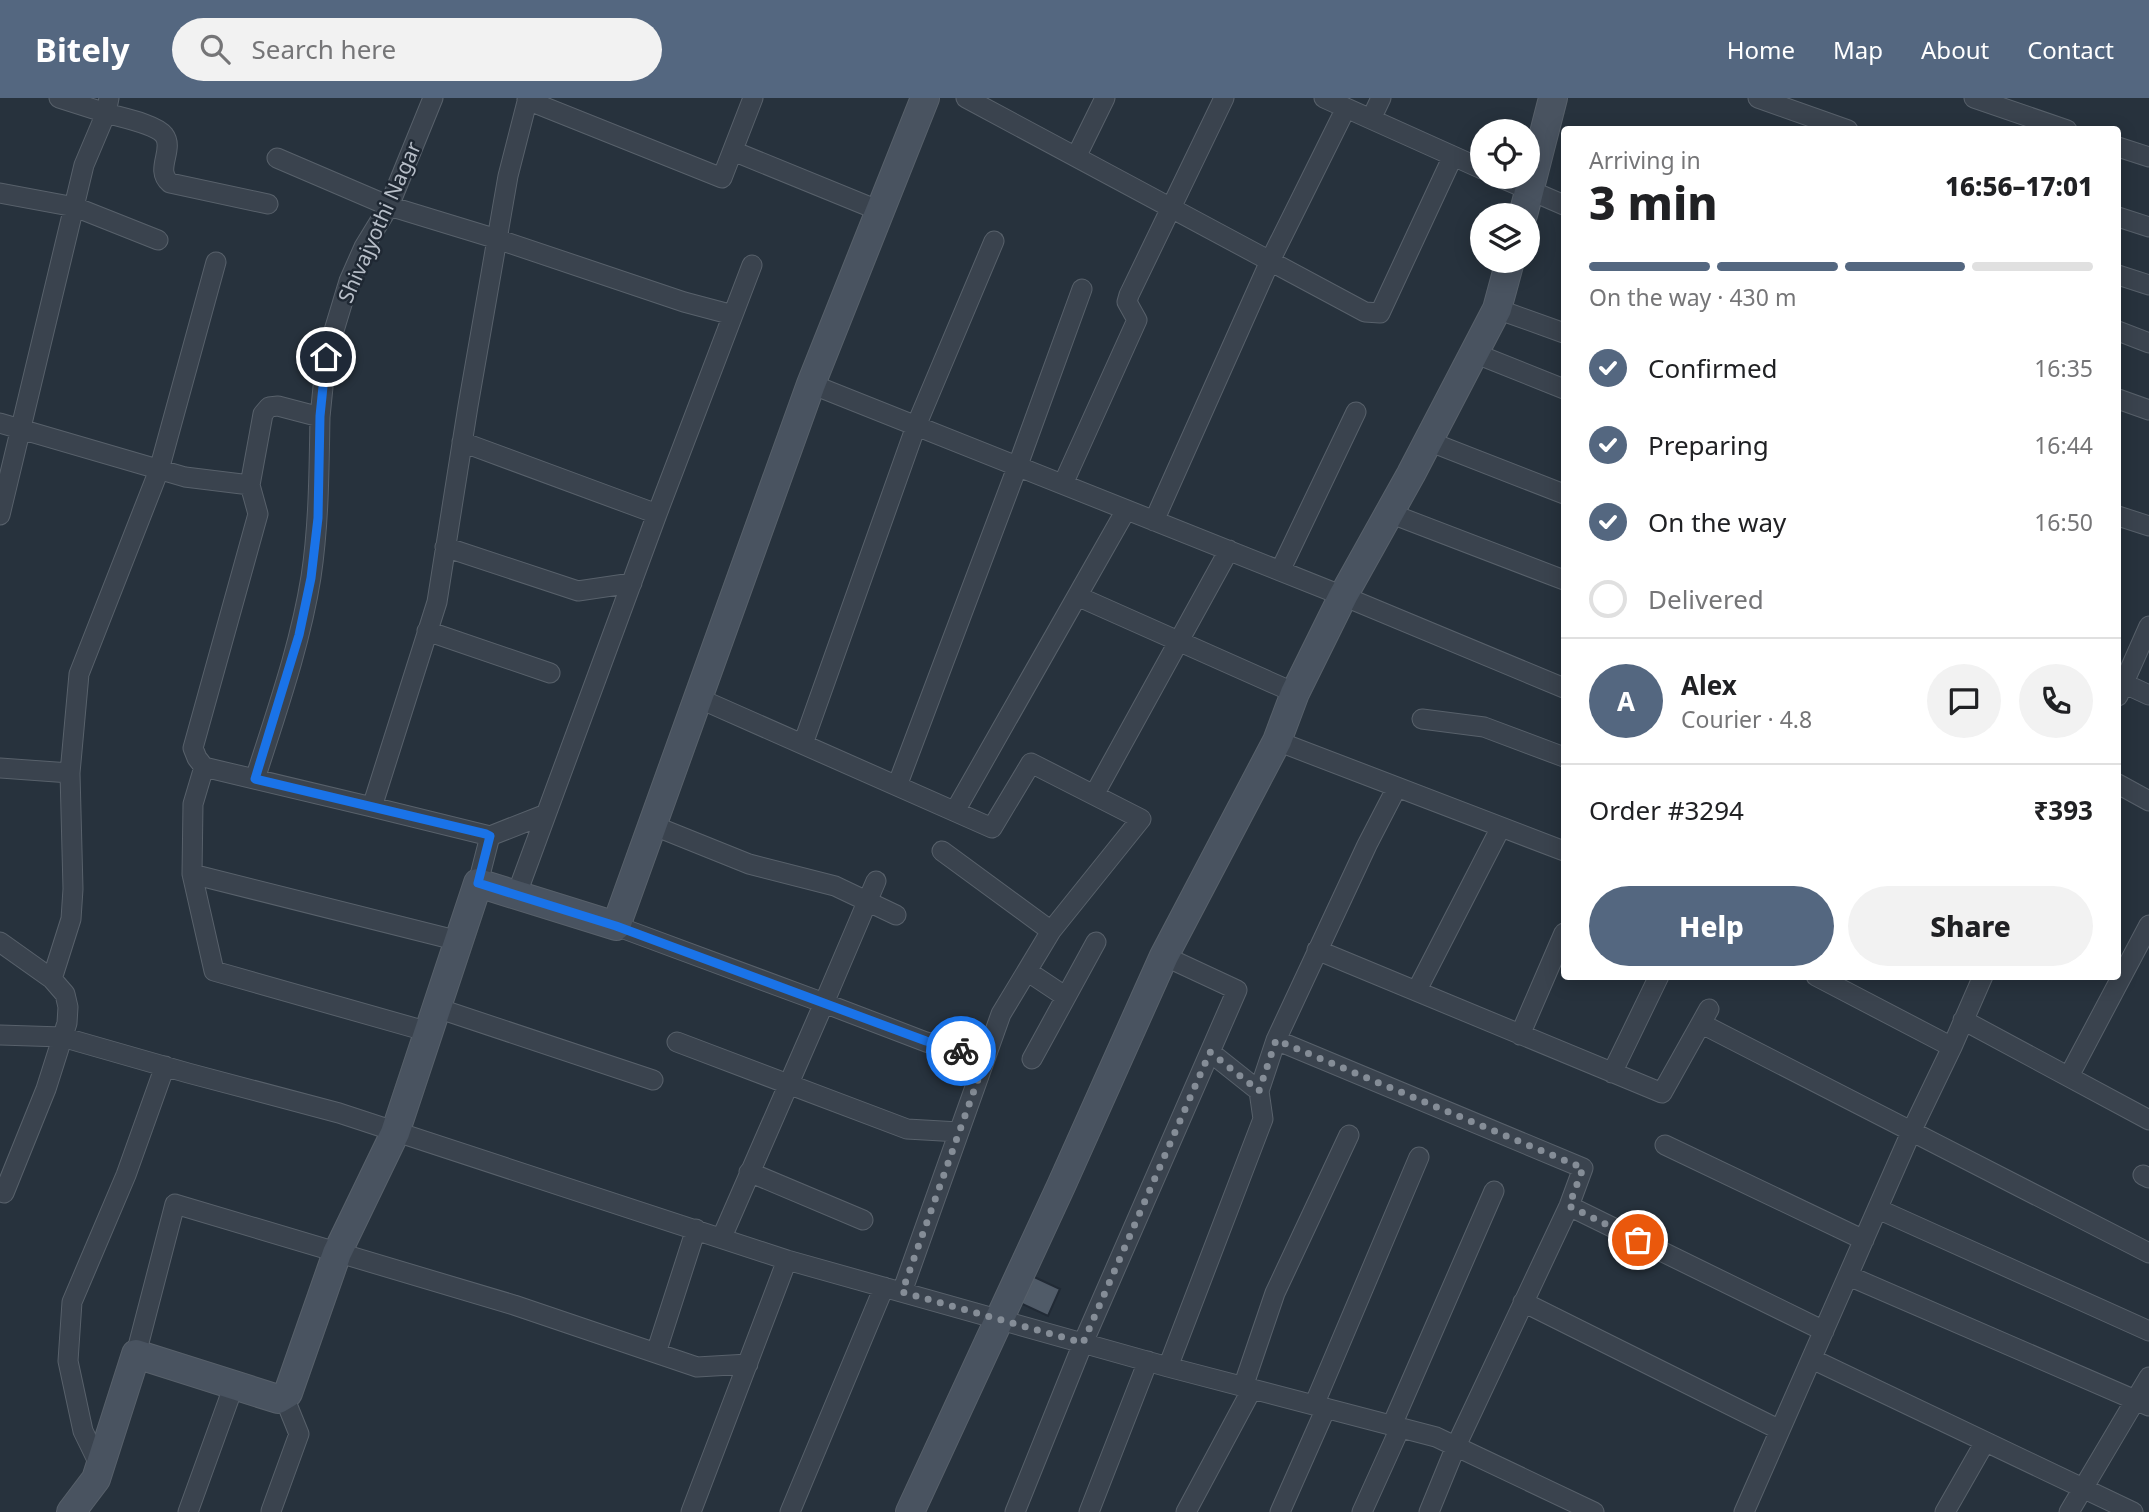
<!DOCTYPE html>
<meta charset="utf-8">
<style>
:root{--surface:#fff;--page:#f2f2f2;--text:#202124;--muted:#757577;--line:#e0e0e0;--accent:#546780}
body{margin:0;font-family:"Noto Sans",sans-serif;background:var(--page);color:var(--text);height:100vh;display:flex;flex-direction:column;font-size:26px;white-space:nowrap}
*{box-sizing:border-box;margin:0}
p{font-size:23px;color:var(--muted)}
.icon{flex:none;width:38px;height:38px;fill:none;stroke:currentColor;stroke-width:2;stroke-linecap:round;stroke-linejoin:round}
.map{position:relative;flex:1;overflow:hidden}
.sheet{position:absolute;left:1561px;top:28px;width:560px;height:854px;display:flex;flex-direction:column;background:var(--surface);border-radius:7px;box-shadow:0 4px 18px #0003}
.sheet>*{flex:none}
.buttons{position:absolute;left:1470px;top:21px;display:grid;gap:14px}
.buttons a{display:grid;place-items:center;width:70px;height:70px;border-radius:50%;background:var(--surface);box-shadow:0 4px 18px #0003;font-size:35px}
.pin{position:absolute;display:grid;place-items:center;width:60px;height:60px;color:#fff;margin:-30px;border:4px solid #fff;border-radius:50%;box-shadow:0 2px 7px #0007}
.courier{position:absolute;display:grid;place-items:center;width:70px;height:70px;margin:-35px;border:5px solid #1a73e8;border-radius:50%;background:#fff;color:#222;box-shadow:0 2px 9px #0007}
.overview em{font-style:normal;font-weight:800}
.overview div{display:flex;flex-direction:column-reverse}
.overview{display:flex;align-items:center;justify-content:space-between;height:119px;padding:0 28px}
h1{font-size:46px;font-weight:800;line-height:52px}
.bar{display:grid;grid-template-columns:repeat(4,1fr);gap:10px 7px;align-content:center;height:84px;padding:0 28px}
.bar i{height:9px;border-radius:5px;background:var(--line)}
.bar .current{background:var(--accent)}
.bar p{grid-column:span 4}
.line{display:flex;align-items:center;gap:18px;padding:0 28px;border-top:2px solid var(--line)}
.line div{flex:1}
.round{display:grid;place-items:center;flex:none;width:74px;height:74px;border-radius:37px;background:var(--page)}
ol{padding:0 28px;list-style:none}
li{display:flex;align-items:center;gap:21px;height:77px}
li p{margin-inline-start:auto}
li .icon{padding:7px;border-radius:50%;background:var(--accent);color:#fff;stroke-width:4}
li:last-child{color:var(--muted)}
li i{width:38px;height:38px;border:4px solid var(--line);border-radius:50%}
.button{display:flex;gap:14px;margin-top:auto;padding:14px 28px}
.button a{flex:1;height:80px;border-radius:42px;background:var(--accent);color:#fff;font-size:28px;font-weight:800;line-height:80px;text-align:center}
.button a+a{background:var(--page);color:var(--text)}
header{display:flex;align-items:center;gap:42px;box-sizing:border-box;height:98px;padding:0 35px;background:var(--accent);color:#fff}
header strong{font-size:33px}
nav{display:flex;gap:38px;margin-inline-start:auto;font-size:24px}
.search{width:490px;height:63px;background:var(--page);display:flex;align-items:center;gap:18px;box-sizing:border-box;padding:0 24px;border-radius:38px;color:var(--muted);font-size:26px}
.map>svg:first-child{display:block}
</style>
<header>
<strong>Bitely</strong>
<div class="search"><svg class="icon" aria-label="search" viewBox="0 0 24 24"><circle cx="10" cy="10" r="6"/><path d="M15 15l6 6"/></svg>Search here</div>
<nav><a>Home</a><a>Map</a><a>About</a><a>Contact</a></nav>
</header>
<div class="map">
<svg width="2149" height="1414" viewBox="0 0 2149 1414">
<rect width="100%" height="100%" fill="#27323d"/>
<path fill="#505b68" stroke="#212a35" stroke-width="2" d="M1030 1177 1060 1191 1048 1218 1018 1204Z"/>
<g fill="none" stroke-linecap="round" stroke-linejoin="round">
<g stroke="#58616b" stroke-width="21">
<path id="street" d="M109 0 106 15C119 19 156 26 164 37 175 51 154 72 170 85L268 106
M966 0 1365 214 1380 215 1453 58
M1324 0 1482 71
M1758 0 1848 32
M1974 0 2067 32
M527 2 722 80 753 0
M1371 21 1381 0
M2118 49 2149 59
M733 53 880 113
M1076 59 1105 0
M277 60 389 108 497 141 684 204 733 217
M1499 79 1564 107
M0 95 75 109 158 142
M2118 119 2149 129
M2118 177 2149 187
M1497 211 1564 235
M2118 233 2149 245
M1474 255 1564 291
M811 286 1343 498 1564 590
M2118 301 2149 312
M0 325 185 379 250 387 263 316 269 309 278 308 320 319 326 259 349 183 364 149 389 108 433 0
M1428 343 1564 396
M462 344 657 416 516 798
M1063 386 1137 222 1127 204 1129 197 1224 0
M250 387 258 416 193 650 197 660 204 669 372 709
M1389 415 1564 482
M657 416 752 167
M0 417 84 67 106 15 59 0
M2118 418 2149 428
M1154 423 1270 163 1346 10
M445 449 578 493 632 485
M1280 473 1356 314
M1077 498 1295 595
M427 533 550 575
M2123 585 2149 597
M2118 598 2149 528
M698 600 992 730 1031 665 1141 721 1051 833 1001 916 902 1194
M1422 621 1484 629 1564 659
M1277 643 1564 753
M803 646 916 328 994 143
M204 669 193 706 192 776 214 873 429 934
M0 670 70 675 79 576 159 372 216 164
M255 681C276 615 300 548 311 479 319 426 319 372 320 319
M2118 686 2149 703
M897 688 1018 367 1082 191
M1094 697 1229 452
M955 713 1126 412
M652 727 749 766 835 788 896 817
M490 738 546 716
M942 753 1051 833
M192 776 459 843
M876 783 824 905 926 944 986 959
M478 785 490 738 372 709 437 504 468 308 508 78 528 0
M616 828 824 905 722 1139
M0 844 52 881 65 896 68 909 67 925 46 991 4 1095
M1317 852 1662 995 1709 911
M1027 873 1066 899
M1816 878 1952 949
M52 881 71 821 73 791 70 675
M1417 892 1501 729
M437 910 653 982
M1963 922 2149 1022
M1702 926 2149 1155
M0 937 62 939 188 975 339 1015 787 1162 1168 1269 1436 1339 1594 1414
M1520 937 1564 835
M1276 942 1583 1070 1569 1108 1456 1348 1429 1414
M677 944 907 1031 959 1034
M1210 954 1259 993
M1032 961 1096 844
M1612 975 1659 878
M2069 978 2149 827
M1665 1047 1864 1142
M749 1074 863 1122
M2143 1077 2149 1080
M1569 1108 1824 1233
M1878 1111 2149 1233
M1849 1178 2149 1308
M1523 1204 1780 1332
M656 1255 696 1131
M136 1256 175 1106 514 1207 697 1269 748 1266
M1812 1261 2133 1414
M1168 1269 1263 1021 1259 993 1276 942 1367 747 1397 689
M1243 1289 1275 1195 1349 1037
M1314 1307 1419 1059
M1392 1327 1494 1093
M100 1368 83 1333 68 1263 72 1204 126 1077 165 968
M271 1413 299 1336 284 1299
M188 1414 234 1287
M691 1414 787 1162
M790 1414 884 1189
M1015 1414 1083 1245 1237 892 1164 858
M1089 1414 1148 1263
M1186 1414 1252 1291
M1280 1414 1326 1310
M1362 1414 1400 1330
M1744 1414 1912 1032 1952 949 1983 878
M1945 1414 1985 1344
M2069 1414 2149 1279"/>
</g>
<g stroke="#58616b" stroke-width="30">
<path id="secondary" d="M1523 117 1553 0
M71 1414 96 1381 136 1256 278 1301 288 1295 337 1155 395 1035 478 785 616 828 811 286 925 0
M910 1414 1061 1088 1164 858 1277 643 1295 595 1343 498 1411 376 1497 211 1510 163"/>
</g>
<use href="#street" stroke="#3a434e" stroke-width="19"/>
<use href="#secondary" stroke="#495360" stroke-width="28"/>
</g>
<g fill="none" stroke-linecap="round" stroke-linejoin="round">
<path stroke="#858d97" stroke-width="7" stroke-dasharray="0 12.6" d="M961 953 986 959 902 1194 1062 1239 1083 1245 1210 954 1259 993 1276 942 1583 1070 1569 1108 1638 1142"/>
<path stroke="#1a73e8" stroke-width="9" d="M326 259 320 318 318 420 311 480 299 537 255 681 486 736 490 738 478 785 616 828 926 943 961 953"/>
</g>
<g text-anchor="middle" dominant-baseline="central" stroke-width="5" stroke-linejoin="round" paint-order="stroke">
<g font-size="21" fill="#b7bec8" stroke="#1f2833">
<text transform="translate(379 124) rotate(-66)">Shivajyothi Nagar</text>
</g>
</g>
</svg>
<div class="buttons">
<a><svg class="icon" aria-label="locate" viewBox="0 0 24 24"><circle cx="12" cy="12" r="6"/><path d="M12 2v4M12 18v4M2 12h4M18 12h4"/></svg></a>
<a><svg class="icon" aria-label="layers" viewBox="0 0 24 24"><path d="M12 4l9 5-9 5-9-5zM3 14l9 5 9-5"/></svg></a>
</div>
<div class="pin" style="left:1638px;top:1142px;background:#ea580c"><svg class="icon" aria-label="bag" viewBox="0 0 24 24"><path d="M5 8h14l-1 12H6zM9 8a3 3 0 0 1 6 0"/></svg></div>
<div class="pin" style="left:326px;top:259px;background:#1f2937"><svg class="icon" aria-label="home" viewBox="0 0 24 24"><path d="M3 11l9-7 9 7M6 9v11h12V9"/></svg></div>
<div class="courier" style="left:961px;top:953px"><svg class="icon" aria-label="bike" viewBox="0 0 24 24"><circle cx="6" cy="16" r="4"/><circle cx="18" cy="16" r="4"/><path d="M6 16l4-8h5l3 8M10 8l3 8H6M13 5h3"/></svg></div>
<section class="sheet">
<div class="overview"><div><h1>3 min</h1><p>Arriving in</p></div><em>16:56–17:01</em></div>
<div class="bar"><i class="current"></i><i class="current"></i><i class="current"></i><i></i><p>On the way · 430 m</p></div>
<ol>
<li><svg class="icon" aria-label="check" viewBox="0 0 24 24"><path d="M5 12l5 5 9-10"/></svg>Confirmed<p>16:35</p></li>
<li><svg class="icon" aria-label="check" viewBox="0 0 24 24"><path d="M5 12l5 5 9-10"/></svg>Preparing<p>16:44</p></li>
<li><svg class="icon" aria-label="check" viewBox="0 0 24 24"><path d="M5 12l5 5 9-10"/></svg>On the way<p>16:50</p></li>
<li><i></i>Delivered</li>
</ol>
<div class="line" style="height:126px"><b class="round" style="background:var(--accent);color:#fff">A</b><div><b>Alex</b><p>Courier · 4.8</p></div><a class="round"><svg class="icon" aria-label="chat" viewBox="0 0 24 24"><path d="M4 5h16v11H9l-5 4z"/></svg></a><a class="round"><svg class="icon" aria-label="phone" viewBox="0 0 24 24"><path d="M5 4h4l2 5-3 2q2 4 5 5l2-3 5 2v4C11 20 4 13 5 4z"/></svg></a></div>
<div class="line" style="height:91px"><div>Order #3294</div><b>₹393</b></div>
<div class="button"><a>Help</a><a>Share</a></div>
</section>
</div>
